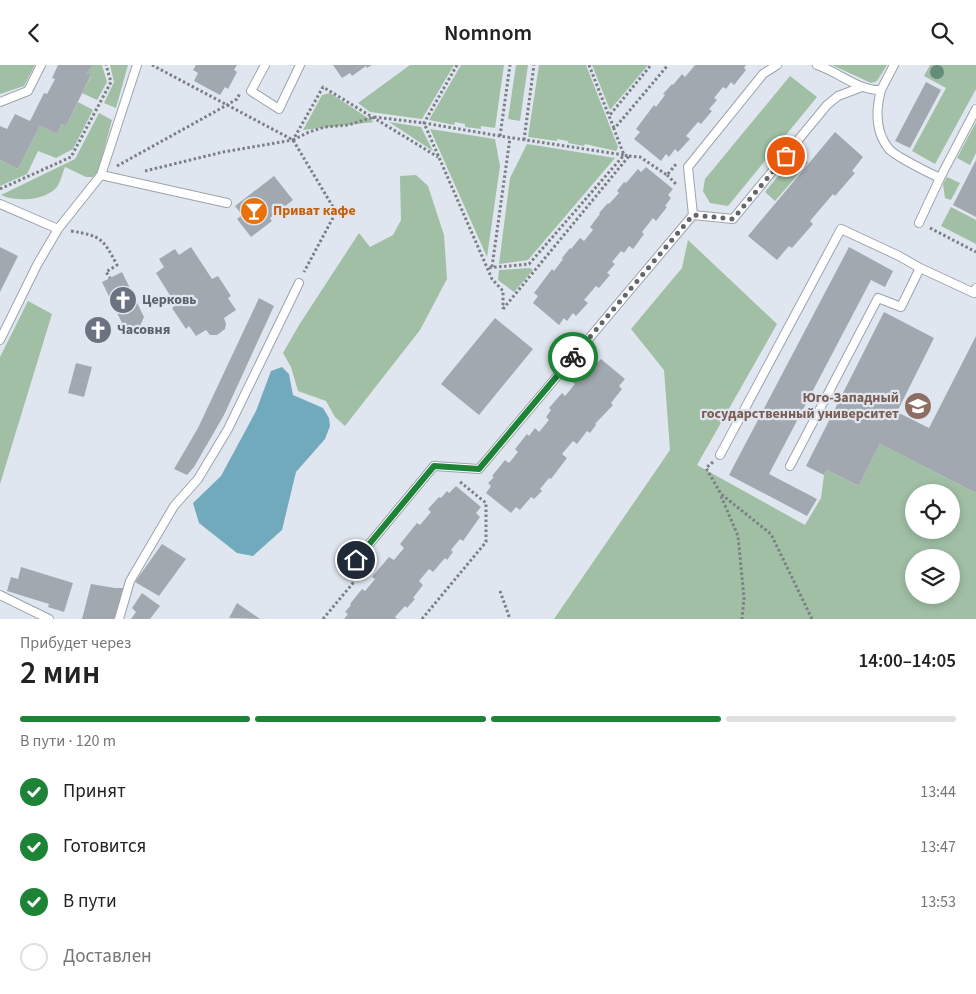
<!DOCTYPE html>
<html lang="ru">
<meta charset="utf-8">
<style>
:root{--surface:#fff;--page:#f6f6f6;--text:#222;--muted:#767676;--line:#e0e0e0;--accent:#1d8337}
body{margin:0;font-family:"Source Sans 3",sans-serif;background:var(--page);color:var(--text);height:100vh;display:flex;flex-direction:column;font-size:19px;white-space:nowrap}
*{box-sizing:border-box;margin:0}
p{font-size:16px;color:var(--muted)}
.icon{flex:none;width:28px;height:28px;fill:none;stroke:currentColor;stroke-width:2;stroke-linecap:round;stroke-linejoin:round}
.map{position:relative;height:554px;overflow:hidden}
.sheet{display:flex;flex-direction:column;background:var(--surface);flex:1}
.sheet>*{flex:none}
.tools{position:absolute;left:905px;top:419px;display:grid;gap:10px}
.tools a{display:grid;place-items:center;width:55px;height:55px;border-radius:50%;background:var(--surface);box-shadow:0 2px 8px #0003;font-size:25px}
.pin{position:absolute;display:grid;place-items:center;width:42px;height:42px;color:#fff;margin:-21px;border:2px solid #fff;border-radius:50%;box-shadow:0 1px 5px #0007}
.courier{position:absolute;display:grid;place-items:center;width:50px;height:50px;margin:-25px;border:4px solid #1d8337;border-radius:50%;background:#fff;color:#222;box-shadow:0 1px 6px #0007}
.overview em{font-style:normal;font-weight:600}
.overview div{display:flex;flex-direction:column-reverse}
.overview{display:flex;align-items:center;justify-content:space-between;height:85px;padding:0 20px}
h1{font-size:32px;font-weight:600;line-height:38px}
.bar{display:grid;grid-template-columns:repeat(4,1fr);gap:8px 5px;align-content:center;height:60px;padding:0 20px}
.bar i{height:6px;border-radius:4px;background:var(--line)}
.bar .on{background:var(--accent)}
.bar p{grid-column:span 4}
ol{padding:0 20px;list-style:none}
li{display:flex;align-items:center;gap:15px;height:55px}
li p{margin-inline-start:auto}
li .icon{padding:5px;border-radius:50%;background:var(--accent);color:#fff;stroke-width:4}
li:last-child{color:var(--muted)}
li i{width:28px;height:28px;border:2px solid var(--line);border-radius:50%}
header{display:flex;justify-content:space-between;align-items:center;height:65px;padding:0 20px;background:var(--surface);font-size:22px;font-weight:600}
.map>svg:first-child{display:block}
</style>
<header><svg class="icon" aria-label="back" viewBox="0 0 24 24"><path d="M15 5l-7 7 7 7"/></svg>Nomnom<svg class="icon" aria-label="search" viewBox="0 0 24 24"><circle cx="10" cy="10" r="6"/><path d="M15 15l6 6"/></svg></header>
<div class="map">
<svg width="976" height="554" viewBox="0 0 976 554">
<rect width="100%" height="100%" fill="#e0e6ef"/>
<path fill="#a0bfa5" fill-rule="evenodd" d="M0 0H35L24 21 0 29Z
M91 0H102L107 17 97 35 82 28 91 11 87 8Z
M110 0H128L116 43 104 38 114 17Z
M410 0H454L422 54 370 47 358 38Z
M461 0H504L495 63 481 61V64L465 62V59L455 57 454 60 429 55Z
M516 0H528L520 56 508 54Z
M539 0H586L618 82 616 86 585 79 584 81 568 78V76L557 74V76L528 72Z
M592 0H648L610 45Z
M832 0H887L877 16 871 18Z
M930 0H976V24L935 99 912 86 946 23 924 11Z
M790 11 817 32 728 141 710 138 703 126 705 114Z
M330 28 374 57 303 65 322 30Z
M78 37 93 45 73 84 56 93 38 86 27 109 0 121V95L18 104 40 61 57 69 62 59 66 61Z
M99 48 112 55 98 107 93 112H86L65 102C62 109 60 120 55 124 42 136 16 137 1 130L75 94Z
M389 57 421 62 433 86Z
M976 57V88L970 100 957 93Z
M430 64 495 74 500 101 487 192Z
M527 79 615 93 528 195 499 199 510 113Z
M797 88 808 98 775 136 765 127Z
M416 110 428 121 444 170 447 214 420 265 345 361 335 352 326 336 298 326 291 302 283 288 299 260 359 168 370 182 393 170 401 155 400 111Z
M947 112 960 118 951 135 945 133 943 119Z
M951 142 976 155V179L941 161Z
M688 175 777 259 697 400 805 460 821 433 824 410 827 405 859 421 880 379 976 428V554H554L670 385 664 305 631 264 682 203ZM914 428H951V465H914ZM914 492H951V530H914Z
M530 203 533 205 514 227 498 215 499 205Z
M28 236 52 249 0 419V292Z"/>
<path fill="#72aabd" d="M282 302 289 309 293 330 323 343 329 353 330 361 325 374 296 407 282 465 253 491 237 488 199 458 193 438 221 411 256 346 271 306Z"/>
<path fill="#a2a8b0" d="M58 0H92L87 8 91 10 66 61 62 59 57 69 40 61 18 104 0 95V61L7 64 15 49 30 56 44 28 47 29 55 14 52 13Z
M196 0H237L234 5 237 7 228 24 225 22 220 30 194 16 198 8 193 5Z
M333 0H372L367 3 366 1 352 11 350 8 342 13Z
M695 0H746L744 3 746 5 734 20 731 17 726 24 723 22 714 33 717 35 709 44 712 46 701 59 698 57 686 71 690 74 678 87 675 84 669 92 666 89 661 96 634 74 640 67 636 64 654 40 656 42 665 30 663 29 672 19 673 20 682 9 685 12Z
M926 17 941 25 910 83 895 76Z
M835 67 863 92 852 106 855 108 835 131 833 129 810 156 813 159 792 183 789 181 777 195 748 171Z
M976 95V152L953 140Z
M646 102 673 124 668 130 671 133 665 141 667 142 656 156 653 153 642 167 644 169 633 184 629 181 624 188 621 186 612 197 615 199 607 208 610 210 599 223 596 221 584 235 588 238 576 251 573 248 567 256 564 253 559 260 533 238 538 231 534 228 552 204 554 206 563 194 562 193 570 183 571 184 580 173 584 176 593 165 590 162 600 149 599 148 608 138 609 139 619 128 617 126 624 117 626 118 638 104 641 107Z
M274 111 293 135 270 153 272 156 251 172 237 154 242 150 235 141Z
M0 182 18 191 0 227Z
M191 182 212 214 218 211 231 231 228 233 236 245 224 253 226 259 225 264 217 270H210L206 265 196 271 189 261 186 264 172 243 176 240 156 208 164 202 159 194 175 184 179 190Z
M849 182 893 206 885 222 871 215 769 409 817 434 807 451 729 410Z
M122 207 144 252 140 261 134 265 124 262 102 217Z
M259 233 274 241 224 350 194 402 187 410 174 404 198 363Z
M884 247 934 273 897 347 929 363 976 271V428L880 379 859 421 827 405 824 410 806 401Z
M495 253 533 284 479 350 441 319Z
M99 255 106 271 97 275 89 260Z
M601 294 625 314 619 321 622 324 611 338 613 340 595 359 596 360 590 368 587 366 577 379 573 376 562 389 567 393 551 414 549 413 540 424 542 426 534 434 531 432 520 445 516 442 511 448 486 428 491 421 488 418 494 412 492 411 505 395 509 398 518 387 515 384 527 369 529 371 535 363 539 367 549 355 546 352 551 345 549 343 562 328 565 331 575 319 571 316 582 303 585 305 591 297 595 300Z
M76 298 92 302 84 332 68 328Z
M456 421 481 442 476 448 480 452 463 476 460 474 451 485 453 487 447 495 445 493 433 507 429 504 419 516 423 520 413 533 415 534 407 543 405 541 395 552 397 554H344L348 549 345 547 351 540 350 539 362 524 365 526 375 514 372 512 389 492 394 495 404 483 400 479 417 458 420 460 431 447 428 444 439 432 441 433 447 426 449 428Z
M162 479 186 494 159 531 135 517Z
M21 502 73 518 64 547 48 542 49 539 7 526 11 512 18 514Z
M91 519 115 523H123L115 554H82Z
M142 528 160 541 150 554H131L136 547 132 543Z
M237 538 260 554 229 553Z"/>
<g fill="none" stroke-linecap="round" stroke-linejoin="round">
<g stroke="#9da3ab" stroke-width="10">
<path id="service" d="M265 0 251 26 279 44 300 0
M817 0C839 7 858 26 881 25L894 0
M881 25C876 44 875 67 889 84 895 91 929 108 940 113
M0 37 28 26 41 0
M101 110 227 138
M0 139 58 164 101 110 137 0
M693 150 733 154 827 40 838 31 862 22
M919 158 940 113 976 44
M920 203 974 228 976 223
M0 275 37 200 58 164
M720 390 841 164 899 191 920 203 901 242 878 233 790 401
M356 495 434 401 479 404 693 150 688 102 763 9 777 0
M0 530 49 554
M119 554 130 516 174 441 198 414 228 364 299 218"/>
</g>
<path stroke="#7b7f85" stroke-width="3" stroke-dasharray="2.5 2.5" stroke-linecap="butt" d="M152 0 293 75 336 147 304 207
M457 0 424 58 492 214 503 226V244
M589 0 609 51
M614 63 609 51 651 0
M500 71 510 0
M293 75 309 67 325 62 348 60 374 52 424 58 500 71 624 90 529 199 487 203
M524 75 534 0
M629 91 640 92 667 110 677 98
M117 101 227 40 237 34 240 28
M145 106 223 87 293 75 323 22 438 92
M667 110 677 120
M0 124 71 92 111 17 106 0
M930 163 976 187
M71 166C102 171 103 174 117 200L106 207 110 213
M492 202 510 73
M503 244 629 91 624 90 614 64 668 0
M713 397 706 403 721 429 771 469 812 554
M721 431 738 471 744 533 742 554
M500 526 510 554
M323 554 363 506
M422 554 486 477V438L459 416"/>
<use href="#service" stroke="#fff" stroke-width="8"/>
</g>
<circle fill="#658c7a" cx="937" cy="7" r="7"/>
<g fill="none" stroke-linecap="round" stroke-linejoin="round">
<path stroke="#62656a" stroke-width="5" stroke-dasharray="0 9" d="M573 292 693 150 733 154 786 91"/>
<path stroke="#1d8337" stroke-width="6" d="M356 495 434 401 479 404 573 292"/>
</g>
<defs>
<g id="bar-disc" transform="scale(1.4375)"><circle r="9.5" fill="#e8710a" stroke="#e0e6ef"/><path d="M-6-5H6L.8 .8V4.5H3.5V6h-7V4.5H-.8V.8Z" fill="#fff"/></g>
<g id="church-disc" transform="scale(1.4375)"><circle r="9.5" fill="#6b7280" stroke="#e0e6ef"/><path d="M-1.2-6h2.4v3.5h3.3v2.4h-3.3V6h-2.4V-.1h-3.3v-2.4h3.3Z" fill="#fff"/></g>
<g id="university-disc" transform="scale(1.4375)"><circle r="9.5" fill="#8d6e63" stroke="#e0e6ef"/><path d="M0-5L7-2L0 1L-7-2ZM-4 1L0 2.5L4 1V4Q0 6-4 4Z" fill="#fff"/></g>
</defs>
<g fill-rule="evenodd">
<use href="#bar-disc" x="254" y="146"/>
<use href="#church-disc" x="123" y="235"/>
<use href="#church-disc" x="98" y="265"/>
<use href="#university-disc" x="918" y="341"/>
</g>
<g text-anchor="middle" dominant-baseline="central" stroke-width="4.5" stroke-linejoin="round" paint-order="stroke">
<g font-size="14" font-weight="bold" fill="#c56008" stroke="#e0e6ef" text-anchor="start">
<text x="273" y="146">Приват кафе</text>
</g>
<g font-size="14" font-weight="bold" fill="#5b616d" stroke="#e0e6ef" text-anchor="start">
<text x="142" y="235">Церковь</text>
<text x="117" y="265">Часовня</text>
</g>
<g font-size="14" font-weight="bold" fill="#785e54" stroke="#e0e6ef" text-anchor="end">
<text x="899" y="333">Юго-Западный<tspan x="899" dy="16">государственный университет</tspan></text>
</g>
</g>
</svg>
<div class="tools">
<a><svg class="icon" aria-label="locate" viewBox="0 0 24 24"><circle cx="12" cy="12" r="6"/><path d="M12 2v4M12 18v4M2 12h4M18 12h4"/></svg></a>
<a><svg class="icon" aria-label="layers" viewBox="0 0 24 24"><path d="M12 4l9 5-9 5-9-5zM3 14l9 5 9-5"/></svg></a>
</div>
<div class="pin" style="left:786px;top:91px;background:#ea580c"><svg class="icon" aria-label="bag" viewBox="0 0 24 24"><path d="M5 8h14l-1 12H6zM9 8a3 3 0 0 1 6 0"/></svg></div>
<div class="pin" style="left:356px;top:495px;background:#1f2937"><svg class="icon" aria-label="home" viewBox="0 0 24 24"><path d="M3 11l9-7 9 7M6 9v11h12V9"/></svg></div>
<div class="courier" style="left:573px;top:292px"><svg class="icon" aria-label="bike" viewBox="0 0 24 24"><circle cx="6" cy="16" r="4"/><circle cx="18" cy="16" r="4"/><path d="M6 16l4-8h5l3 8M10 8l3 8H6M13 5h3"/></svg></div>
</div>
<section class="sheet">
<div class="overview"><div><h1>2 мин</h1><p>Прибудет через</p></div><em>14:00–14:05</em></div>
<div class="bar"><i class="on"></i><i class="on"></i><i class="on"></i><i></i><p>В пути · 120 m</p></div>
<ol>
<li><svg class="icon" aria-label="check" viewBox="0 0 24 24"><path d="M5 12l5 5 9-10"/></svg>Принят<p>13:44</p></li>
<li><svg class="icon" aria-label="check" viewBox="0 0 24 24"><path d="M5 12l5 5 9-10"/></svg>Готовится<p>13:47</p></li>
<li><svg class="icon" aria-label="check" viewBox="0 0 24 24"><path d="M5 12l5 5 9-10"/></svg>В пути<p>13:53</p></li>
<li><i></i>Доставлен</li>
</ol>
</section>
